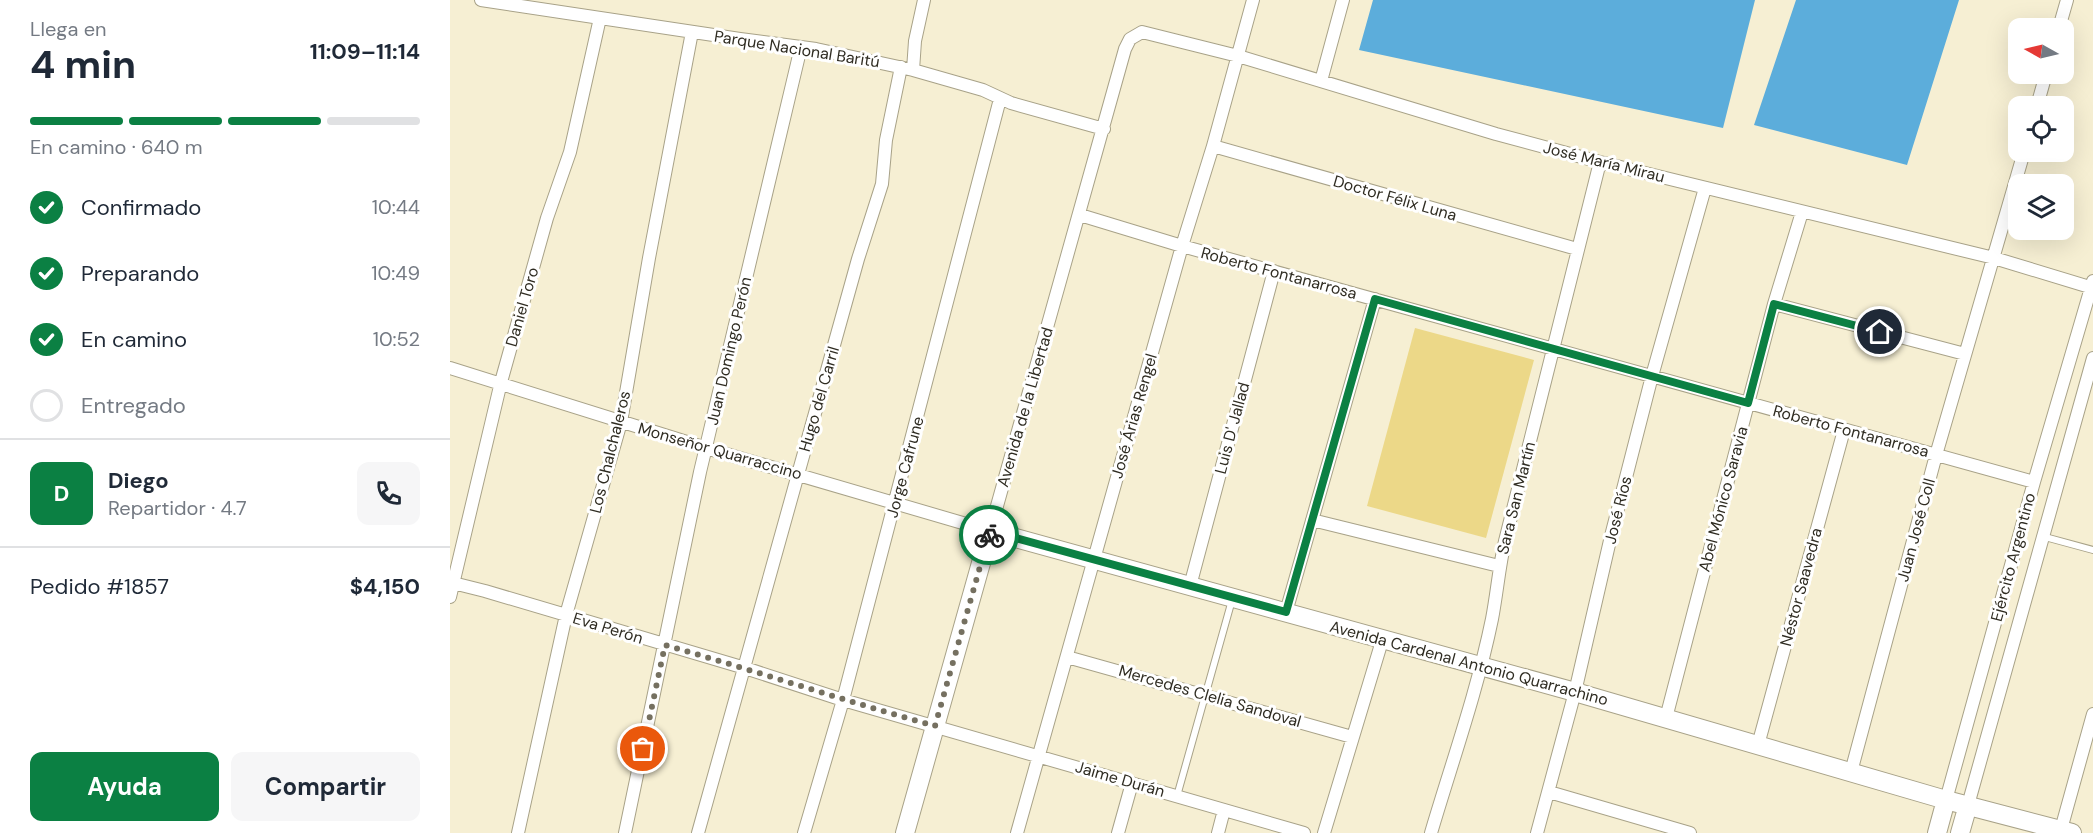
<!DOCTYPE html>
<html lang="es">
<meta charset="utf-8">
<style>
:root{--surface:#fff;--page:#f6f6f7;--text:#1f2937;--muted:#747a83;--line:#e0e1e3;--accent:#0b8043}
body{margin:0;font-family:"DM Sans",sans-serif;background:var(--page);color:var(--text);height:100vh;display:flex;flex-direction:column;font-size:22px;white-space:nowrap}
*{box-sizing:border-box;margin:0}
p{font-size:20px;color:var(--muted)}
.icon{flex:none;width:33px;height:33px;fill:none;stroke:currentColor;stroke-width:2;stroke-linecap:round;stroke-linejoin:round}
.map{position:relative;flex:1;overflow:hidden}
.drawer{display:flex;flex-direction:column;background:var(--surface);width:450px}
.drawer>*{flex:none}
.needle{width:39px;rotate:278deg}
.fabs{position:absolute;left:1558px;top:18px;display:grid;gap:12px}
.fabs a{display:grid;place-items:center;width:66px;height:66px;border-radius:12px;background:var(--surface);box-shadow:0 6px 24px #0002;font-size:30px}
.pin{position:absolute;display:grid;place-items:center;width:51px;height:51px;color:#fff;margin:-26px;border:3px solid #fff;border-radius:50%;box-shadow:0 2px 6px #0007}
.courier{position:absolute;display:grid;place-items:center;width:60px;height:60px;margin:-30px;border:4px solid #0b8043;border-radius:50%;background:#fff;color:#222;box-shadow:0 2px 8px #0007}
.head em{font-style:normal;font-weight:700}
.head div{display:flex;flex-direction:column-reverse}
.head{display:flex;align-items:center;justify-content:space-between;height:102px;padding:0 30px}
h1{font-size:39px;font-weight:700;line-height:45px}
.bar{display:grid;grid-template-columns:repeat(4,1fr);gap:9px 6px;align-content:center;height:72px;padding:0 30px}
.bar i{height:8px;border-radius:4px;background:var(--line)}
.bar .on{background:var(--accent)}
.bar p{grid-column:span 4}
.line{display:flex;align-items:center;gap:15px;padding:0 30px;border-top:2px solid var(--line)}
.line div{flex:1}
.round{display:grid;place-items:center;flex:none;width:63px;height:63px;border-radius:12px;background:var(--page)}
ol{padding:0 30px;list-style:none}
li{display:flex;align-items:center;gap:18px;height:66px}
li p{margin-inline-start:auto}
li .icon{padding:6px;border-radius:50%;background:var(--accent);color:#fff;stroke-width:4}
li:last-child{color:var(--muted)}
li i{width:33px;height:33px;border:3px solid var(--line);border-radius:50%}
.primary-button{display:flex;gap:12px;margin-top:auto;padding:12px 30px}
.primary-button a{flex:1;height:69px;border-radius:12px;background:var(--accent);color:#fff;font-size:24px;font-weight:700;line-height:69px;text-align:center}
.primary-button a+a{background:var(--page);color:var(--text)}
main{display:flex;flex:1;min-height:0}
.map>svg:first-child{display:block}
</style>
<main>
<section class="drawer">
<div class="head"><div><h1>4 min</h1><p>Llega en</p></div><em>11:09–11:14</em></div>
<div class="bar"><i class="on"></i><i class="on"></i><i class="on"></i><i></i><p>En camino · 640 m</p></div>
<ol>
<li><svg class="icon" aria-label="check" viewBox="0 0 24 24"><path d="M5 12l5 5 9-10"/></svg>Confirmado<p>10:44</p></li>
<li><svg class="icon" aria-label="check" viewBox="0 0 24 24"><path d="M5 12l5 5 9-10"/></svg>Preparando<p>10:49</p></li>
<li><svg class="icon" aria-label="check" viewBox="0 0 24 24"><path d="M5 12l5 5 9-10"/></svg>En camino<p>10:52</p></li>
<li><i></i>Entregado</li>
</ol>
<div class="line" style="height:108px"><b class="round" style="background:var(--accent);color:#fff">D</b><div><b>Diego</b><p>Repartidor · 4.7</p></div><a class="round"><svg class="icon" aria-label="phone" viewBox="0 0 24 24"><path d="M5 4h4l2 5-3 2q2 4 5 5l2-3 5 2v4C11 20 4 13 5 4z"/></svg></a></div>
<div class="line" style="height:78px"><div>Pedido #1857</div><b>$4,150</b></div>
<div class="primary-button"><a>Ayuda</a><a>Compartir</a></div>
</section>
<div class="map">
<svg width="1643" height="833" viewBox="0 0 1643 833">
<rect width="100%" height="100%" fill="#f6efd3"/>
<path fill="#ecd888" d="M965 328 1084 360 1036 538 917 506Z"/>
<path fill="#5caddb" d="M923 0H1305L1273 128 909 50Z
M1346 0H1509L1457 165 1304 125Z"/>
<g fill="none" stroke-linecap="round" stroke-linejoin="round">
<g stroke="#a8a288" stroke-width="8">
<path id="lane" d="M1595 537 1643 550
M727 796 782 600"/>
</g>
<g stroke="#a8a288" stroke-width="14">
<path id="street" d="M31 0 290 39 366 49 463 70 533 90 561 103 654 129
M1609 28 1617 0
M463 70 465 41 474 0
M871 81 893 0
M1587 106 1596 74
M763 146 1127 249
M630 215 732 246 1584 482
M1324 304 1515 354
M0 368 256 448 540 531 675 49 680 39 692 32 788 56 1046 134 1150 162 1544 258 1643 288
M862 520 1049 566
M3 583 35 591 295 668 393 700 854 833
M740 586 824 271
M0 597 51 382 97 218 120 152 150 18
M836 612 925 299
M617 657 902 737
M1216 718 1324 304 1352 212
M1308 745 1394 430
M1401 772 1486 455 1574 152
M1099 792 1240 833
M1496 800 1584 482 1643 281
M1518 805 1643 358
M68 833 116 615 171 422 199 258 242 32
M175 833 250 472 351 47
M248 833 408 259 432 184 436 140 451 67
M354 833 393 700 550 99
M567 833 732 246 763 146 803 0
M668 833 682 783
M768 833 774 810
M874 833 932 641
M981 833C1002 762 1027 692 1042 619 1047 593 1049 567 1055 541L1150 162
M1087 833 1125 692 1161 536 1202 376 1255 188
M1610 833 1643 714"/>
</g>
<g stroke="#a8a288" stroke-width="20">
<path id="secondary" d="M455 833 540 531 1125 692 1496 800 1622 833
M1487 833 1496 800
M1510 833 1518 805"/>
</g>
<use href="#lane" stroke="#fff" stroke-width="6"/>
<use href="#street" stroke="#fff" stroke-width="12"/>
<use href="#secondary" stroke="#fff" stroke-width="18"/>
</g>
<g fill="none" stroke-linecap="round" stroke-linejoin="round">
<path stroke="#757060" stroke-width="6" stroke-dasharray="0 10.8" d="M193 749 215 645C306 671 395 701 485 726L539 535"/>
<path stroke="#0b8043" stroke-width="8" d="M539 535 540 531 836 612 925 299 1298 403 1324 304 1430 332"/>
</g>
<g text-anchor="middle" dominant-baseline="central" stroke-width="6" stroke-linejoin="round" paint-order="stroke">
<g font-size="16" fill="#2f2c22" stroke="#fff">
<text transform="translate(347 49) rotate(9)">Parque Nacional Baritú</text>
<text transform="translate(1154 162) rotate(14)">José María Mirau</text>
<text transform="translate(945 198) rotate(16)">Doctor Félix Luna</text>
<text transform="translate(829 273) rotate(15)">Roberto Fontanarrosa</text>
<text transform="translate(72 307) rotate(-74)">Daniel Toro</text>
<text transform="translate(279 351) rotate(-77)">Juan Domingo Perón</text>
<text transform="translate(369 399) rotate(-74)">Hugo del Carril</text>
<text transform="translate(575 407) rotate(-74)">Avenida de la Libertad</text>
<text transform="translate(684 416) rotate(-74)">José Árias Rengel</text>
<text transform="translate(782 428) rotate(-75)">Luis D' Jallad</text>
<text transform="translate(1401 431) rotate(15)">Roberto Fontanarrosa</text>
<text transform="translate(270 451) rotate(16)">Monseñor Quarraccino</text>
<text transform="translate(160 452) rotate(-76)">Los Chalchaleros</text>
<text transform="translate(455 467) rotate(-75)">Jorge Cafrune</text>
<text transform="translate(1066 498) rotate(-76)">Sara San Martín</text>
<text transform="translate(1273 499) rotate(-75)">Abel Mónico Saravia</text>
<text transform="translate(1168 510) rotate(-76)">José Ríos</text>
<text transform="translate(1466 530) rotate(-75)">Juan José Coll</text>
<text transform="translate(1563 557) rotate(-75)">Ejército Argentino</text>
<text transform="translate(1351 587) rotate(-75)">Néstor Saavedra</text>
<text transform="translate(158 628) rotate(17)">Eva Perón</text>
<text transform="translate(1019 663) rotate(15)">Avenida Cardenal Antonio Quarrachino</text>
<text transform="translate(760 696) rotate(16)">Mercedes Clelia Sandoval</text>
<text transform="translate(670 779) rotate(16)">Jaime Durán</text>
</g>
</g>
</svg>
<div class="fabs">
<a><svg class="needle" viewBox="-14 -14 28 28"><path d="M0-13l5 13h-10z" fill="#e53935"/><path d="M0 13l5-13h-10z" fill="#747a83"/></svg></a>
<a><svg class="icon" aria-label="locate" viewBox="0 0 24 24"><circle cx="12" cy="12" r="6"/><path d="M12 2v4M12 18v4M2 12h4M18 12h4"/></svg></a>
<a><svg class="icon" aria-label="layers" viewBox="0 0 24 24"><path d="M12 4l9 5-9 5-9-5zM3 14l9 5 9-5"/></svg></a>
</div>
<div class="pin" style="left:193px;top:749px;background:#ea580c"><svg class="icon" aria-label="bag" viewBox="0 0 24 24"><path d="M5 8h14l-1 12H6zM9 8a3 3 0 0 1 6 0"/></svg></div>
<div class="pin" style="left:1430px;top:332px;background:#1f2937"><svg class="icon" aria-label="home" viewBox="0 0 24 24"><path d="M3 11l9-7 9 7M6 9v11h12V9"/></svg></div>
<div class="courier" style="left:539px;top:535px"><svg class="icon" aria-label="bike" viewBox="0 0 24 24"><circle cx="6" cy="16" r="4"/><circle cx="18" cy="16" r="4"/><path d="M6 16l4-8h5l3 8M10 8l3 8H6M13 5h3"/></svg></div>
</div>
</main>
